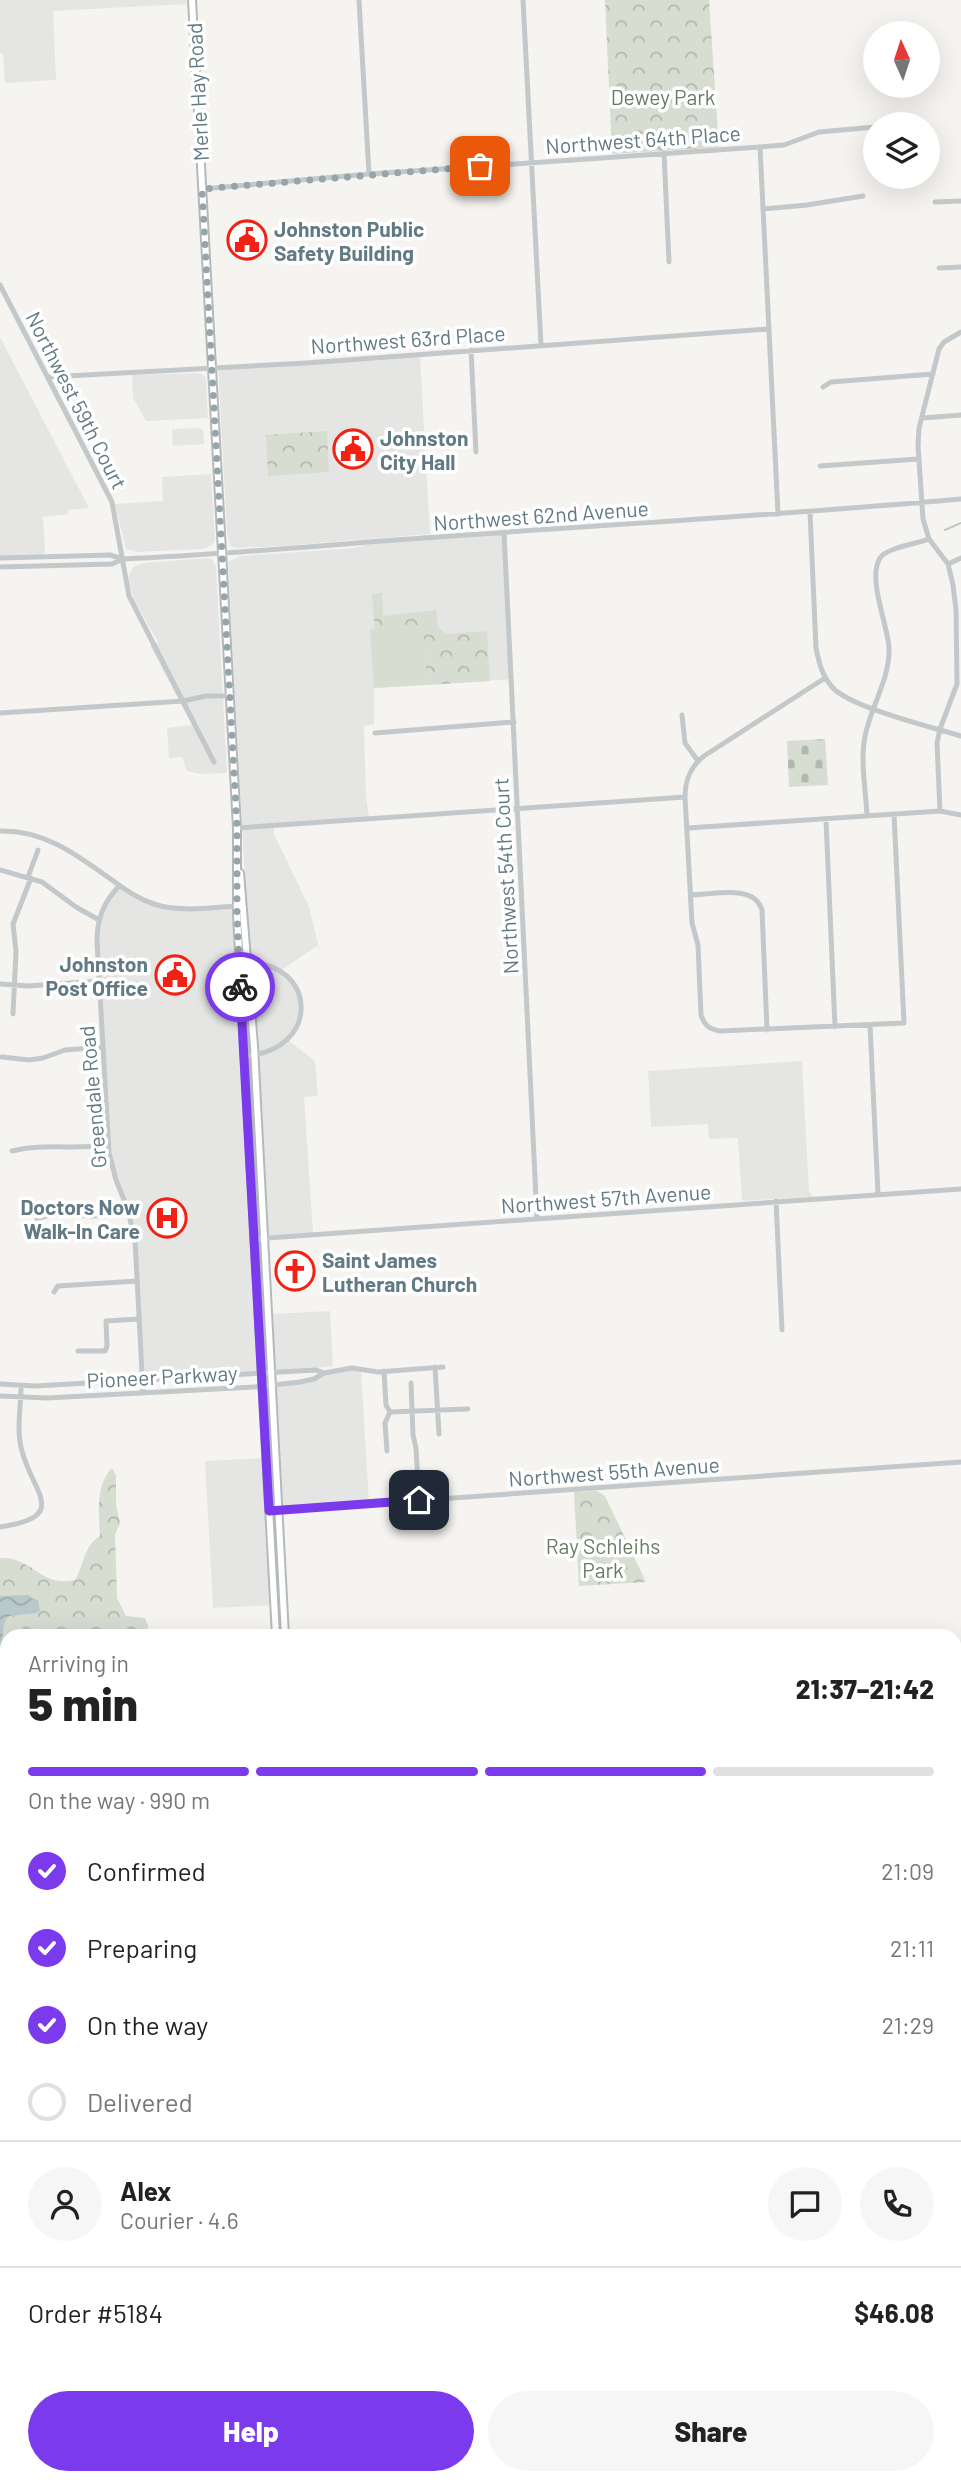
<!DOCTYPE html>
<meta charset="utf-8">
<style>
:root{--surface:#fff;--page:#f6f6f6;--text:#222;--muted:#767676;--line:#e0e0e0;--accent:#7c3aed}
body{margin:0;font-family:Barlow,sans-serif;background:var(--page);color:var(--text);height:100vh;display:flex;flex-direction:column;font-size:26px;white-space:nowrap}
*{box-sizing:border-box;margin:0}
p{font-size:23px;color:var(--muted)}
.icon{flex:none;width:38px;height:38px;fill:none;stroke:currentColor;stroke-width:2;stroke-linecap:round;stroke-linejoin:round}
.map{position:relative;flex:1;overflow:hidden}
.drawer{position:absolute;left:0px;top:1629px;width:962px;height:856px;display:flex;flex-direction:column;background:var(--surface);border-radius:21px 21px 0 0;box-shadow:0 7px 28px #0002}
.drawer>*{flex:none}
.needle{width:46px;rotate:357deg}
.controls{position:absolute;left:863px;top:21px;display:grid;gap:14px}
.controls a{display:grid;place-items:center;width:77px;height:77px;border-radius:50%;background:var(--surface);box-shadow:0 7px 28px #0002;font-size:35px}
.pin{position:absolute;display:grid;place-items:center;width:60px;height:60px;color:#fff;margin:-30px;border-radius:14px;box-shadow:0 4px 10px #0006}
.courier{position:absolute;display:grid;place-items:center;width:70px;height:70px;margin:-35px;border:5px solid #7c3aed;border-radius:50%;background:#fff;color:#222;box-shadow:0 2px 9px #0007}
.headline em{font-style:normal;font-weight:800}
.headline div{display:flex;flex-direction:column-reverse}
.headline{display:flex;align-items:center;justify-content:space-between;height:119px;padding:0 28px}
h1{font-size:46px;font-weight:800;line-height:52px}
.bar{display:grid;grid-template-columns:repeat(4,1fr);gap:10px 7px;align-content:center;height:84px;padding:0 28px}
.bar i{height:9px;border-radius:5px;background:var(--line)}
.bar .current{background:var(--accent)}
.bar p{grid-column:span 4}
.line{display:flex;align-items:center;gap:18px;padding:0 28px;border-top:2px solid var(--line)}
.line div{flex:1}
.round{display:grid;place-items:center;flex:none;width:74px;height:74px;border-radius:37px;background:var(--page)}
ol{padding:0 28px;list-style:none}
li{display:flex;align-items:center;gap:21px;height:77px}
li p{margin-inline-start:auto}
li .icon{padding:7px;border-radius:50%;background:var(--accent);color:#fff;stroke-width:4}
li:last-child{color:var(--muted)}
li i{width:38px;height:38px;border:4px solid var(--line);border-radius:50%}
.button{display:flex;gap:14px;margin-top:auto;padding:14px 28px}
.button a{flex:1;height:80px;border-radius:42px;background:var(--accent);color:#fff;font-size:28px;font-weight:800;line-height:80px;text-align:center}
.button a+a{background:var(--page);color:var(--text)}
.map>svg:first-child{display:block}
</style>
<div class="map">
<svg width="961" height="2484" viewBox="0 0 961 2484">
<defs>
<pattern id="forest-crowns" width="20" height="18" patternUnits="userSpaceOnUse" patternTransform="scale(1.75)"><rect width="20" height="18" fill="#d7ddd1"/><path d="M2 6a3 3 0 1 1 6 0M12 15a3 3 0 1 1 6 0" fill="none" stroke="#b2b8af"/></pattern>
<pattern id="cemetery-stones" width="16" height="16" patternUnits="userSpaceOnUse" patternTransform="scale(1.75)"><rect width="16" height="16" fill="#d7ddd1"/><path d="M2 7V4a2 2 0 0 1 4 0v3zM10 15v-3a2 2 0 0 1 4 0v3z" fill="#b2b8af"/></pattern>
<pattern id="water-waves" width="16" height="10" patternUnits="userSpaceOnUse" patternTransform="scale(1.75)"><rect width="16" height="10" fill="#b9c9cb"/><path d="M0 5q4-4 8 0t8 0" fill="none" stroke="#9aa8aa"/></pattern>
</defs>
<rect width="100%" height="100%" fill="#f5f4f0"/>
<path fill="#e5e6e4" d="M0 0H186V4L53 11 56 80 5 83 3 54 0 53Z
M0 337 89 508 68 510V514L43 517 45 552 40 558H0Z
M420 355 430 534 281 546 236 548 230 546 227 533 218 367Z
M201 373 206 378 208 418 146 421 133 398 132 375Z
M197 428 203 430 204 444 173 446 172 429Z
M211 474 215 540 212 545 203 549 137 552 126 549 115 504 163 501 162 477Z
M504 532 512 679 374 688V724L364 726 366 798 369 818 274 825V834L309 907 320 952 317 946 280 971 297 990 300 1017 288 1040 315 1061 318 1096 304 1097 313 1232 317 1235 264 1238 228 562 240 556 354 548 377 542Z
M207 558 212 559 216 566 227 773 200 774 187 771 182 757 169 758 167 728 192 725 150 646 158 642 134 600 128 578 133 567 143 563Z
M119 886 128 892 165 907 237 906 261 1375 142 1381 135 1240 112 1167 97 941 99 920Z
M802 1061 809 1191 813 1197 742 1201 738 1138 709 1139 708 1124 651 1127 648 1071Z
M330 1311 333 1366 279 1372 274 1365 271 1314Z
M361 1370 369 1503 277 1509 271 1385 300 1382 324 1373Z
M265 1458 275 1605 213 1608 205 1461Z
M141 2478H302L303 2484H134H141Z
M342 2478H473V2484H342Z"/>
<path fill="#d7ddd1" d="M423 626 427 685 374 688 370 629Z
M956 1677H961V2006H956Z"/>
<path fill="url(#forest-crowns)" d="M605 0H709L719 147 612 154Z
M327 431 329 472 268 476 266 435Z
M382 593 383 616 436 610 438 627 446 634 487 631 490 681 427 685 423 626 375 629 372 594Z
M112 1468 116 1476V1504L120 1523 115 1535 117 1598 126 1616 145 1618 148 1625V1636H7V2083L0 2084V1558C33 1556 40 1588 75 1580 84 1565 84 1545 100 1536 99 1514 95 1485 112 1468Z
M597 1491 605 1496 646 1582 579 1586 574 1492Z
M0 2156H7V2315H0Z
M956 2160H961V2300H956Z
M478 2478H531L535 2484H478Z"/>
<path fill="url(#cemetery-stones)" d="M825 739 828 785 789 787 787 741Z"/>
<path fill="url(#water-waves)" d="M21 1595 38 1600 40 1610 37 1613 9 1616C0 1625 5 1635 0 1645V1596Z"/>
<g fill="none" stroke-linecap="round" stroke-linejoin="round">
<path stroke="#b9c9cb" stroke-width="2" d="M945 530 961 523
M0 1973 7 1980
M0 2384 7 2383
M499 2478 500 2484"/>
<g stroke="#b4babc" stroke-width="10">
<path id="major" d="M192 0 237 828V915L276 1636
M240 873 254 1046 285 1636
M319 2478V2484
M327 2478V2484"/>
</g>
<g stroke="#b5babc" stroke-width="10">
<path id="highway" d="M0 2102H7
M0 2115H7
M956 2121H961
M0 2131H7
M956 2138H961
M0 2142 7 2143"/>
</g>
<path stroke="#c3c8ca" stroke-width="5" d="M359 0 369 174
M523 0 541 345
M760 147 778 514
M664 153 669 262
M202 189 369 174 760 147 784 145 819 132 875 127
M935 202 961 201
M763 209 807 205 863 196
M939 268 961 267
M0 285 112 502 129 596 214 762
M471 350 476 452
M48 377 306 363 769 329
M823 387 831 382 933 374
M923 418 961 415
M820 466 918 459
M810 512 816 648C819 663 822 676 833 688 852 708 932 727 961 736
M504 532 537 1219
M0 558 110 555 123 559C223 555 323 545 423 538 603 525 782 515 961 499
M948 564 961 558
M0 567 112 564 123 559
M825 678 704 756C690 767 685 780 685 797L692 923 698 945 701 1015C705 1026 709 1029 720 1031L904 1023 894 814
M0 713 183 701 206 696H229
M682 715 685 743 698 761
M375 733 514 722
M940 811 937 743 940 729 957 684 956 610 953 585 948 564 929 539 923 519 918 446 919 428 939 349 944 342 961 332
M867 816C866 791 860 761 865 736 871 706 890 679 889 648 888 625 867 579 880 558 886 548 916 544 929 539
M826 820 835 1027
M237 828 685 797
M688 828 940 811 961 815
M0 831C45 830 77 855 112 880 125 890 138 899 154 904 181 913 212 907 240 906
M0 870 42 882 76 907 99 920
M28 877 38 850
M119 886C104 902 97 918 97 941L109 1153 116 1180 127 1207 135 1240 143 1392
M691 895C712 895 754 883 762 910L767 1030
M0 984 28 986 99 981
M13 1014 16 951 13 924 31 878
M870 1025 878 1194
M244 1056C322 1051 318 962 245 962
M2 1057 29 1060 43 1058 65 1050 103 1047
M12 1151C44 1143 76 1150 108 1145
M776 1201 782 1330
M37 1219C56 1211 69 1215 88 1216 102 1217 115 1213 127 1207
M253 1239 961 1189
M54 1292 58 1286 137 1281
M78 1351H105L107 1346 106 1321 139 1319
M435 1367 439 1434
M384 1371 386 1405 390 1412 385 1423 387 1451
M411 1383 413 1435 416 1448 419 1500
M0 1384 35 1386 316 1370 324 1373
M0 1396 47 1398 254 1387 300 1382 314 1379 324 1373 352 1368 378 1372 443 1367
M390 1412 468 1409
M269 1511 961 1462
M0 1527C71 1517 32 1492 22 1451 16 1431 21 1407 21 1386
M956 1667H961
M0 2367 7 2366
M956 2370 961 2369
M41 2478V2484
M302 2478 303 2484
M342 2478V2484
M562 2478 564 2484
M677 2478V2484
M809 2478V2484
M877 2478 878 2484
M955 2478 956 2484"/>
<use href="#major" stroke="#fff" stroke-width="6"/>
<use href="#highway" stroke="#fff" stroke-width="7"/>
</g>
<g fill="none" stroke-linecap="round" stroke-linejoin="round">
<path stroke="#95a5aa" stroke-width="7" stroke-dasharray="0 12.6" d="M240 987 237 915V828L202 189 480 166"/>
<path stroke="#7c3aed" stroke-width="9" d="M240 987 269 1511 419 1500"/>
</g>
<defs>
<g id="civic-ring" transform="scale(2.0125)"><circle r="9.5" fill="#fff" stroke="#f12113" stroke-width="1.5"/><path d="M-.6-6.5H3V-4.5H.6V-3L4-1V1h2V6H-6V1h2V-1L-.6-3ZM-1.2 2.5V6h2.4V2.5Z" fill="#f12113"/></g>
<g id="hospital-ring" transform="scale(2.0125)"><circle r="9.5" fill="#fff" stroke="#f12113" stroke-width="1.5"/><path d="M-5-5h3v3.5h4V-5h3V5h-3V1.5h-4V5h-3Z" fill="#f12113"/></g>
<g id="church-ring" transform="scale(2.0125)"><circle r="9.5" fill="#fff" stroke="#f12113" stroke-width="1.5"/><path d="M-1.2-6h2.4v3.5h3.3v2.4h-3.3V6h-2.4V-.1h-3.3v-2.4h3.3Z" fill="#f12113"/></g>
</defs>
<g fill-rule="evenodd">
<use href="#civic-ring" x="247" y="240"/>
<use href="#civic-ring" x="353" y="449"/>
<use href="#civic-ring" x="175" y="975"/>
<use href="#hospital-ring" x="167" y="1218"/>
<use href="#church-ring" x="295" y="1271"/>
</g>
<g text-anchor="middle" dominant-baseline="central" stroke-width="7" stroke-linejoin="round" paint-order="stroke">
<g font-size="21" fill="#617a84" stroke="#fff">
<text transform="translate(197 92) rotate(-93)">Merle Hay Road</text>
<text transform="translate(643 139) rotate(-4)">Northwest 64th Place</text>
<text transform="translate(408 339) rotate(-4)">Northwest 63rd Place</text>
<text transform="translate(77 400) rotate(63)">Northwest 59th Court</text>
<text transform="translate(541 515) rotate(-4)">Northwest 62nd Avenue</text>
<text transform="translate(505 876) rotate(-93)">Northwest 54th Court</text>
<text transform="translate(92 1097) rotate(-95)">Greendale Road</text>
<text transform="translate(606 1198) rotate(-4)">Northwest 57th Avenue</text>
<text transform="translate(162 1376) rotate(-3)">Pioneer Parkway</text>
<text transform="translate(614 1471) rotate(-4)">Northwest 55th Avenue</text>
</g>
<g font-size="21" fill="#6a7b60" stroke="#fff">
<text x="663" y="96">Dewey Park</text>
<text x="603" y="1545">Ray Schleihs<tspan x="603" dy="24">Park</tspan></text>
</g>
<g font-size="21" font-weight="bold" fill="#617a84" stroke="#fff" text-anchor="start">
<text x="274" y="228">Johnston Public<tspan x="274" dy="24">Safety Building</tspan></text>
<text x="380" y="437">Johnston<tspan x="380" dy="24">City Hall</tspan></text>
<text x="148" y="963" text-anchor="end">Johnston<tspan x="148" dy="24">Post Office</tspan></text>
<text x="140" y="1206" text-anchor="end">Doctors Now<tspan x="140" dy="24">Walk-In Care</tspan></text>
<text x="322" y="1259">Saint James<tspan x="322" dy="24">Lutheran Church</tspan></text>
</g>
</g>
</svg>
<div class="controls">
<a><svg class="needle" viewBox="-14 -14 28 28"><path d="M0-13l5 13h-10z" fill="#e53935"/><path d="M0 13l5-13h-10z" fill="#767676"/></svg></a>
<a><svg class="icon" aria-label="layers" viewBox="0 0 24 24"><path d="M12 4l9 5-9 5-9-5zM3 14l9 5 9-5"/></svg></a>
</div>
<div class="pin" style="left:480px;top:166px;background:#ea580c"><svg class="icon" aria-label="bag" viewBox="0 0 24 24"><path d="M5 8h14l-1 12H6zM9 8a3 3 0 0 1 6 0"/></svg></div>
<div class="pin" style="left:419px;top:1500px;background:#1f2937"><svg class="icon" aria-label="home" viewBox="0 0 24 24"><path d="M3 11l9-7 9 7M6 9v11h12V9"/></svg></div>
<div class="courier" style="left:240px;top:987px"><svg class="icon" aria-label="bike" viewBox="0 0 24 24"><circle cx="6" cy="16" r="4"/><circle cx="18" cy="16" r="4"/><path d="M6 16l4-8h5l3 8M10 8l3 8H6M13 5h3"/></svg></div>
<section class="drawer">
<div class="headline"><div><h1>5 min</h1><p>Arriving in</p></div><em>21:37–21:42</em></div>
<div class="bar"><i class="current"></i><i class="current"></i><i class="current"></i><i></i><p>On the way · 990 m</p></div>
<ol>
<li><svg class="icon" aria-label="check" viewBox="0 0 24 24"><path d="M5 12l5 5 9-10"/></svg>Confirmed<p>21:09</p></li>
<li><svg class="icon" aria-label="check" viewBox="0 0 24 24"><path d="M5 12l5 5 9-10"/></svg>Preparing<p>21:11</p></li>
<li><svg class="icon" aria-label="check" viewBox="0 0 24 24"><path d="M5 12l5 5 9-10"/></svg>On the way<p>21:29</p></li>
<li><i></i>Delivered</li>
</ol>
<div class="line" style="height:126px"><a class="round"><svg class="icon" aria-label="person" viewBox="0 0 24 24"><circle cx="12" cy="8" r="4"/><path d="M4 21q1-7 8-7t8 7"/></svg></a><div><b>Alex</b><p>Courier · 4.6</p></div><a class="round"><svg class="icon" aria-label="chat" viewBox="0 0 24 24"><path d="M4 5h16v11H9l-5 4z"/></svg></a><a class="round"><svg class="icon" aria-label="phone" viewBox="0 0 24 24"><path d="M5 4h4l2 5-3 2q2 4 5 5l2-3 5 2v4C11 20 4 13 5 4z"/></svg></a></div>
<div class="line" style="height:91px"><div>Order #5184</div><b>$46.08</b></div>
<div class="button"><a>Help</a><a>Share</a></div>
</section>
</div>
